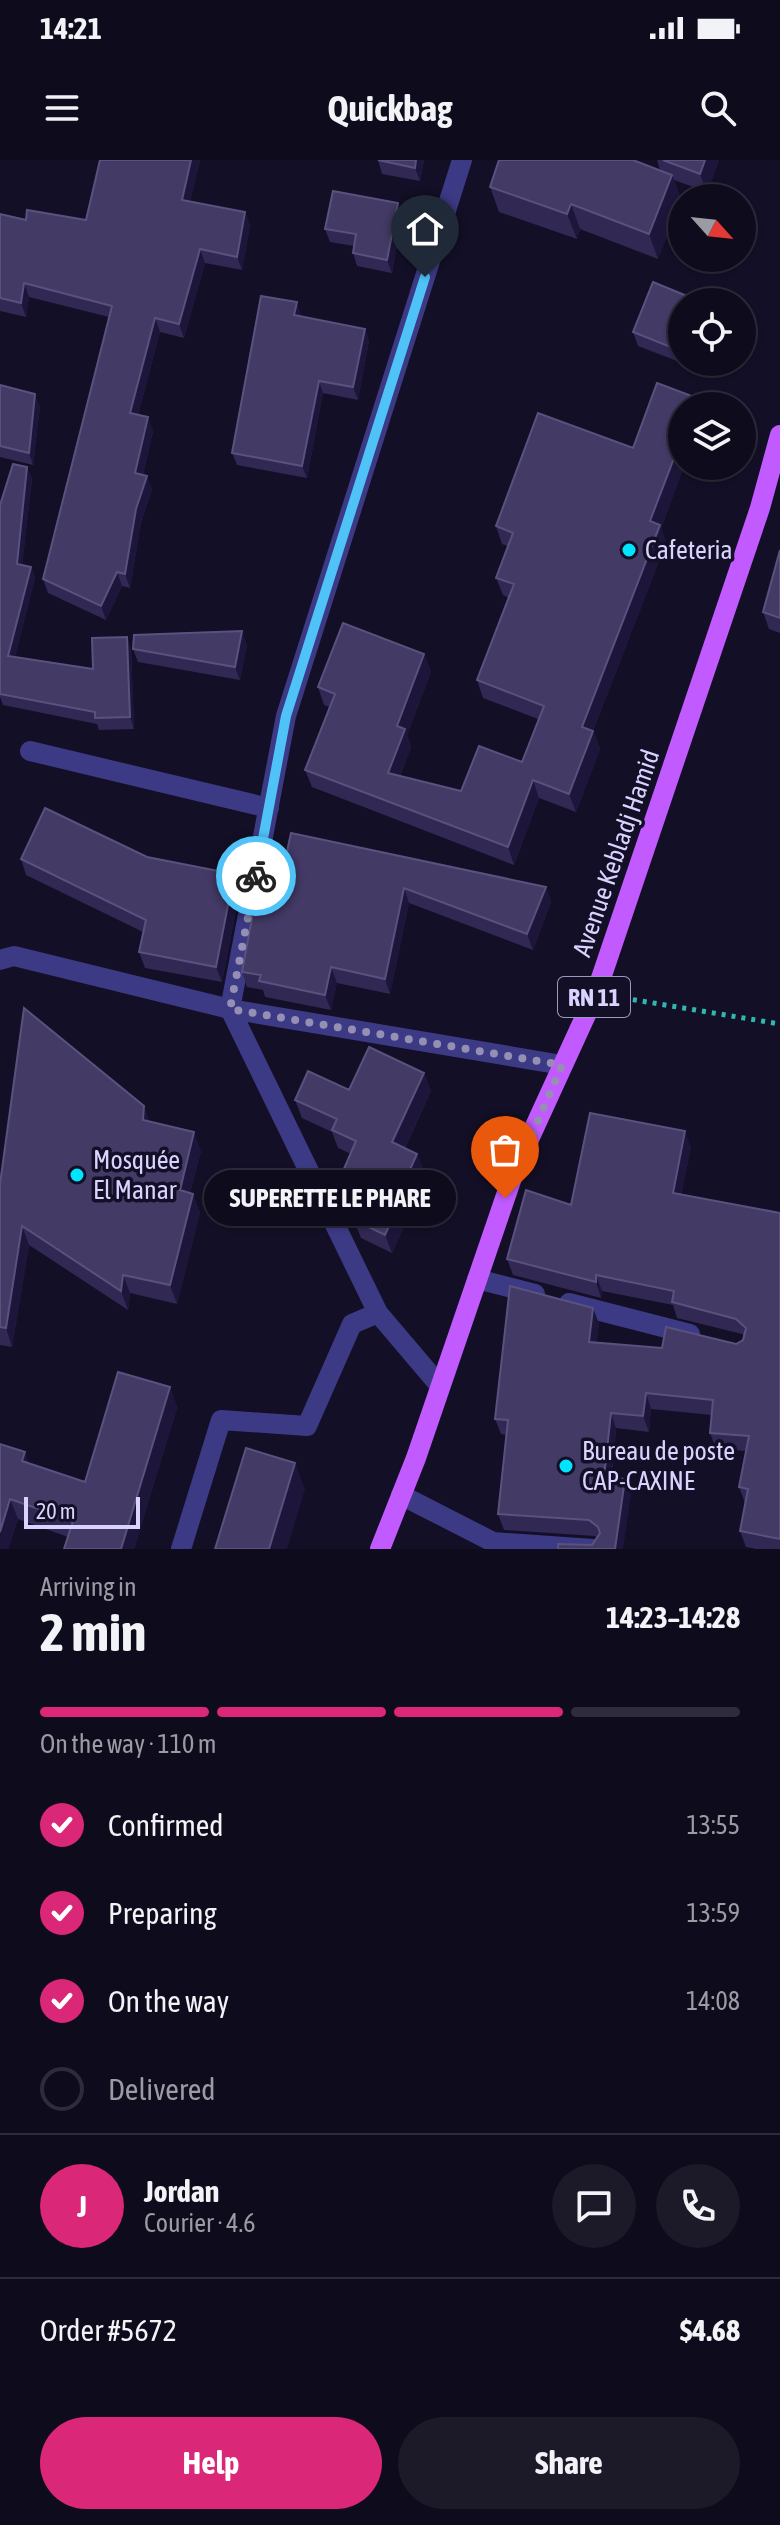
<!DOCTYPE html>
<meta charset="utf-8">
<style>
:root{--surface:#0e0b1c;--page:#1c1929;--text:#f1f3f6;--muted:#9b9ba3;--line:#2e2b3b;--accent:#db2777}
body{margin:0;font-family:"Asap Condensed",sans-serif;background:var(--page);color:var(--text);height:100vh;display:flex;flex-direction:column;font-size:30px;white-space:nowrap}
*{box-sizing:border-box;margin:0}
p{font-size:26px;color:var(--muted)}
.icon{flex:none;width:44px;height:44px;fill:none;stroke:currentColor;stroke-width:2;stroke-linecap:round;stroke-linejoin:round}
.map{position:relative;height:1389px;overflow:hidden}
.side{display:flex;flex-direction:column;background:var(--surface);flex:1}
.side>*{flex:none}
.needle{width:52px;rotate:117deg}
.buttons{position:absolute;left:668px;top:24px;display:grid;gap:16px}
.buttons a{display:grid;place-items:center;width:88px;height:88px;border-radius:50%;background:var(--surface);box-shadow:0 2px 6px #0004,0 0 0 2px var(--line);font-size:40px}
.scale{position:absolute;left:24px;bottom:20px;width:116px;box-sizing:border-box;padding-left:8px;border:4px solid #d9d4ff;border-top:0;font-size:22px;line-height:28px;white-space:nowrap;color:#d9d4ff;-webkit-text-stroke:6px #130f26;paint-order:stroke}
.pin{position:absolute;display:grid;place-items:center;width:68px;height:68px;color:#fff;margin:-82px -34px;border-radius:50% 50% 50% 0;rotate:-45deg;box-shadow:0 0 8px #0007}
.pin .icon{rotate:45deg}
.courier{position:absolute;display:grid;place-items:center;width:80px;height:80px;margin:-40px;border:6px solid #4fc3f7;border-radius:50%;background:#fff;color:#222;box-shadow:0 2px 10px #0007}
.bubble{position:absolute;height:56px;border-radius:28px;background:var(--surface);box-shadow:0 2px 6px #0004,0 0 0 2px var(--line);font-size:26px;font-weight:700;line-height:56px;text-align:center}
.headline em{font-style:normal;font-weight:700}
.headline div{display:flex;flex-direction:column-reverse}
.headline{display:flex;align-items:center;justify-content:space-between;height:136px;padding:0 40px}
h1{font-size:52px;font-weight:700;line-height:60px}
.bar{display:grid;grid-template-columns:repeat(4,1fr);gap:12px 8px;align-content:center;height:96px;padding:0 40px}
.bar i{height:10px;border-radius:6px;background:var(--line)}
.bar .current{background:var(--accent)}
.bar p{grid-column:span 4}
.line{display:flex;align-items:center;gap:20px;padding:0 40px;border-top:2px solid var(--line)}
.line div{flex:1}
.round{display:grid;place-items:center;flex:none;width:84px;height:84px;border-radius:42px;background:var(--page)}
ol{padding:0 40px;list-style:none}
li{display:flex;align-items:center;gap:24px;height:88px}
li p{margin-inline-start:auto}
li .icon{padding:8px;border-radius:50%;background:var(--accent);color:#fff;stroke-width:4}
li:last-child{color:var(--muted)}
li i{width:44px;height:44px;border:4px solid var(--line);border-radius:50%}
.primary-button{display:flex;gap:16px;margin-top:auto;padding:16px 40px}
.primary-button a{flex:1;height:92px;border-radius:48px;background:var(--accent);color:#fff;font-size:32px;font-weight:700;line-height:92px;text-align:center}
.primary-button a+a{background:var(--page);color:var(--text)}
.status{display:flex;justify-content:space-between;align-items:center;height:56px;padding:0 40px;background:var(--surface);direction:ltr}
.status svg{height:22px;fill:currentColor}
header{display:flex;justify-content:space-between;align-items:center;height:104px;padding:0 40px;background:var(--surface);font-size:36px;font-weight:700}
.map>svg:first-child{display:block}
</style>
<div class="status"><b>14:21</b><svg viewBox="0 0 49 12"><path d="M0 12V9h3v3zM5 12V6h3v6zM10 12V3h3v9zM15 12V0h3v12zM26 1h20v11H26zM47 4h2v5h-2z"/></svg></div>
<header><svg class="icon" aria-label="menu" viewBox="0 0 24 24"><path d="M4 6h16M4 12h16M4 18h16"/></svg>Quickbag<svg class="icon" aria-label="search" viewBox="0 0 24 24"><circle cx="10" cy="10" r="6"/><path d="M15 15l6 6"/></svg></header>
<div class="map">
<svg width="780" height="1389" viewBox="0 0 780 1389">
<rect width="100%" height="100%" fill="#130f26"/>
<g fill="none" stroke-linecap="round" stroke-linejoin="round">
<path stroke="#2fb8b0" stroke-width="5" stroke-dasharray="4 6" stroke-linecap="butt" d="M623 838 780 864"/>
<path stroke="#3d3a85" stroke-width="20" d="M30 591 269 648
M0 800 14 796 230 849 562 905
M477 1119 535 1134
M569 1143 690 1174
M440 1226 378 1153 230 849 286 556 462 0
M401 1335 493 1382 593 1389
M181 1389 221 1260 307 1266 352 1164 378 1153"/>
<path stroke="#c25bff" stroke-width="20" d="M380 1389 416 1298 514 1012 596 833 760 348 780 275"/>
</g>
<path fill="#312854" d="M100 0H200L190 41 245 52 250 65 242 110 205 103 184 178 160 172 138 255 153 271 143 315 152 329 141 363 130 428 122 426 106 460 48 433 43 419 109 157 29 137 26 157 0 151V54L26 60H86Z
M378 0H424L420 21 382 14Z
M657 0H719L707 32 674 20 681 40 658 99 580 69 577 79 499 52 490 27 660 10Z
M398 43 402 56 392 113 357 106 353 93 354 86 330 82 325 69Z
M682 142V189L677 201 638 186 633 172Z
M301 155V157L365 169 369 181 358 240 323 233 307 318 237 305 232 293Z
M657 223 697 238 700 246H682V306H684L661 368 666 383 593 571 600 589 576 652 539 638 514 705 312 627 305 610 329 547 324 545 318 527 343 463 424 494 431 512 407 575 411 587 400 616 461 631 479 586 522 602 538 559 483 538 477 520 509 438 503 435 496 418 508 386 502 384 496 366 538 253 633 288Z
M0 225 40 246 33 305 0 297Z
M27 307 32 319 22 405 31 407 35 418 15 497 93 509 131 488 134 569 99 570 97 564 3 545 0 537V345Z
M780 390V473L769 469 763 452Z
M247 484 240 520 138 502 133 489Z
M147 697 234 714 240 730 222 822 145 808 139 792 143 772 26 715 21 699Z
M280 724 546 727 551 742 533 790 409 743 390 834 337 823 331 850 265 837 263 830 247 827 242 812Z
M424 913 431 931 405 988 417 994 424 1012 406 1050 409 1056 392 1093 361 1078 354 1060 359 1050 343 1043 337 1025 351 994 338 988 332 972 302 958 295 940 349 930Z
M150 961 201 991 190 1033 200 1052 177 1144 130 1133 128 1150 29 1085 12 1187 0 1185V1024Z
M691 987 681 1034 780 1053V1389H756L746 1387 740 1371 745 1343 739 1327 746 1291 716 1289 710 1273 712 1255 651 1249 649 1272 616 1268 612 1317 625 1319 631 1335 592 1385 597 1378 595 1376 504 1370 498 1354 506 1275 501 1274 495 1259 593 1148 599 1164 596 1182 662 1188 736 1184 743 1180 744 1176 742 1174 677 1158 673 1145 602 1131 601 1138 513 1115 507 1099 571 1045Z
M170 1227 177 1248 134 1389H64L68 1377 18 1359 8 1389H0V1284L25 1292 28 1303 85 1322Z"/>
<path fill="#1d163a" d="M191 0H200L187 54 182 40Z
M416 0H424L420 21 415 8Z
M705 0H719L707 32 700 14Z
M672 15 681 40 658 99 649 74Z
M398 43 402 56 392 113 387 100Z
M571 44 580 69 577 79 567 54Z
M245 52 250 65 242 110 237 97Z
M200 89 205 103 184 178 179 164Z
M24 123 29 137 26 157 21 143Z
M297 142 301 155 298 167 294 155Z
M155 158 160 172 135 267 130 253Z
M682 163V189L677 201 673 188Z
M365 169 369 181 358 240 353 227Z
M319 221 323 233 307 318 302 306Z
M35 234 40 246 33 305 29 293Z
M697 238 700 246H694Z
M148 257 153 271 140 327 135 313Z
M682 277V306H684L661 368 666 383 593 571 600 589 576 652 569 634 582 567 650 361Z
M27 307 32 319 21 416 17 404Z
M147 316 152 329 141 363 130 428 125 414 136 349Z
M31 407 35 418 13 507 8 496Z
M117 412 122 426 106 460 101 446Z
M242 471 247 484 240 520 235 507Z
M127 477 131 488 134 569 130 557Z
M424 494 431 512 407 575 411 587 394 631 388 613 397 566Z
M533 620 539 638 514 705 508 687Z
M234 714 240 730 222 822 216 807Z
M546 727 551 742 533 790 527 774Z
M404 728 409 743 390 834 385 819Z
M331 807 337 823 331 850 325 835Z
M424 913 431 931 399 1000 392 982Z
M144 946 151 964 143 960Z
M685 971 691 987 679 1049 673 1033Z
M194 972 201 991 186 1049 180 1030Z
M417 994 424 1012 406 1050 409 1056 392 1093 385 1075 398 1036Z
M193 1034 200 1052 177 1144 170 1125Z
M22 1066 29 1085 12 1187 6 1168Z
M123 1115 130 1133 128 1150 121 1131Z
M596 1115 602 1131 601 1138 596 1122Z
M593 1148 599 1164 595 1198 589 1182Z
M170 1227 177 1248 134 1389H121Z
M646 1233 651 1249 649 1272 643 1256Z
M611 1253 616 1268 610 1332 604 1317Z
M25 1292 32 1312 22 1301Z
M295 1303 305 1329 287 1389H269Z
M625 1319 631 1335 623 1389H615Z
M10 1339 18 1359 8 1389H0V1372Z"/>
<path fill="#433a66" stroke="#5a527e" stroke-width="2" d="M100 0H191L182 40 245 52 237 97 200 89 179 164 155 158 130 253 148 257 135 313 147 316 136 349 125 414 117 412 101 446 43 419 112 146 24 123 21 143 0 138V54L26 60 27 50 86 60Z
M378 0H416L415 8Z
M499 0H633L672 15 649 74 571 44 567 54 490 27Z
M663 0H705L700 14Z
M333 31 398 43 387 100 353 93 356 74 325 69Z
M653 122 692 138 690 142H682V163L673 188 633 172Z
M261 136 297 142 294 155 365 169 353 227 319 221 302 306 232 293Z
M657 223 697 238 694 246H682V277L650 361 660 365 582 567 593 571 569 634 533 620 508 687 305 610 335 534 318 527 343 463 424 494 397 566 405 569 388 613 461 631 479 586 522 602 544 546 477 520 514 424 496 418 513 373 496 366 538 253 633 288Z
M0 225 35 234 29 293 0 286Z
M13 304 27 307 17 404 31 407 8 496 93 509 92 478 127 477 130 557 95 558V552L0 534V345Z
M780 390V458L763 452Z
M242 471 235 507 133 489 134 475Z
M45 648 147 697 234 714 216 807 139 792 146 760 21 699Z
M291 673 546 727 527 774 404 728 385 819 331 807 325 835 259 821 261 815 242 812 259 720 280 724Z
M24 848 144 946 143 960 194 972 180 1030 193 1034 170 1125 123 1115 121 1131 22 1066 6 1168 0 1167V1024Z
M369 887 424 913 392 982 417 994 398 1036 402 1038 385 1075 354 1060 364 1037 337 1025 356 981 332 970 337 959 295 940 308 911 349 930Z
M590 953 685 971 673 1033 780 1053V1379L740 1371 748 1329 739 1327 749 1276 710 1273 713 1240 646 1233 643 1256 611 1253 604 1317 625 1319 615 1389H558V1384L592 1385 600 1373 598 1367 589 1360 498 1354 508 1260 495 1259 510 1126 593 1148 589 1182 662 1188 666 1167 736 1184 743 1180 746 1168 736 1159 672 1142 674 1131 596 1115V1122L507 1099 526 1030 571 1045Z
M118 1212 170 1227 121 1389H64L73 1361 10 1339 0 1372V1284L25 1292 22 1301 85 1322Z
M246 1288 295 1303 269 1389H215Z"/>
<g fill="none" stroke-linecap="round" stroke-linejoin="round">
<path stroke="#948fb3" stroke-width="8" stroke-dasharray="0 14.4" d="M256 716 230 849 562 905 505 1038"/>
<path stroke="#4fc3f7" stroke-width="10" d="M256 716 286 556 425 117"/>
</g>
<g fill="#00e5ff" stroke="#130f26" stroke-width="3">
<circle cx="629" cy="390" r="8"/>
<circle cx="77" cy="1015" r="8"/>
<circle cx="566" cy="1306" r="8"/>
</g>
<g text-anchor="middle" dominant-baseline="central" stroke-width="7" stroke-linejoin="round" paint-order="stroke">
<rect fill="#130f26" stroke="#9e99be" stroke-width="2" x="558" y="817" width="72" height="40" rx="6"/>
<g font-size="24" font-weight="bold" fill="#d9d4ff">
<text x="594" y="837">RN 11</text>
</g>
<g font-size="26" fill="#d9d4ff" stroke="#130f26" text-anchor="start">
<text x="645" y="390">Cafeteria</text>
<text x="93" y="1000">Mosquée<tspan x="93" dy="30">El Manar</tspan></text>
<text x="582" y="1291">Bureau de poste<tspan x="582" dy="30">CAP-CAXINE</tspan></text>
</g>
<g font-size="26" fill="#d9d4ff" stroke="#130f26">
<text transform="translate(616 693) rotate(-71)">Avenue Kebladj Hamid</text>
</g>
</g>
</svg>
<div class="buttons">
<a><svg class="needle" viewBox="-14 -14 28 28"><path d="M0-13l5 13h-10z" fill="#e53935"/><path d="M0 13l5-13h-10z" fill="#9b9ba3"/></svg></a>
<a><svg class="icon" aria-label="locate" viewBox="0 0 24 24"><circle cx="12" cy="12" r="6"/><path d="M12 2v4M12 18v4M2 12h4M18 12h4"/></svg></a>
<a><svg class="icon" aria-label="layers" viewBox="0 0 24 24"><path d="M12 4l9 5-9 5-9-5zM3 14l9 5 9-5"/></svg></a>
</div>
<div class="scale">20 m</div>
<div class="pin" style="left:505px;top:1038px;background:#ea580c"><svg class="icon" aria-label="bag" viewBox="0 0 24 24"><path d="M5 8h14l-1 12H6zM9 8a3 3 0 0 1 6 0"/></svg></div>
<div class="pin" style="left:425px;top:117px;background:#1f2937"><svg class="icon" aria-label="home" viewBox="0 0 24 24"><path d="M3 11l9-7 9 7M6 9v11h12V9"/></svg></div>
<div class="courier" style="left:256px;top:716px"><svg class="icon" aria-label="bike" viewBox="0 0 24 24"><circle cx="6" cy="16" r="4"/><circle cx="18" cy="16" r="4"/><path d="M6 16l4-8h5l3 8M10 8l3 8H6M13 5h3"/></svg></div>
<div class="bubble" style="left:204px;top:1010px;width:252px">SUPERETTE LE PHARE</div>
</div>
<section class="side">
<div class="headline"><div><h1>2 min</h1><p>Arriving in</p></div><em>14:23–14:28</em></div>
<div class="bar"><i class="current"></i><i class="current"></i><i class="current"></i><i></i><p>On the way · 110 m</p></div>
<ol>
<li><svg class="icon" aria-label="check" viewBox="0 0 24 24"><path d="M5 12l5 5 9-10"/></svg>Confirmed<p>13:55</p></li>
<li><svg class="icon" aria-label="check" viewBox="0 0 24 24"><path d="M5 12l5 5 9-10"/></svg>Preparing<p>13:59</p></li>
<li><svg class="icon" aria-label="check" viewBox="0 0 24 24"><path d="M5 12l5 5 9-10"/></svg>On the way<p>14:08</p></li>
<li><i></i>Delivered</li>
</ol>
<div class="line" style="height:144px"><b class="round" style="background:var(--accent);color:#fff">J</b><div><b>Jordan</b><p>Courier · 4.6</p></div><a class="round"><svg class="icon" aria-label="chat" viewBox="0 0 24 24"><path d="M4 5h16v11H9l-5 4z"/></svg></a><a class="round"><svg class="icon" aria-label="phone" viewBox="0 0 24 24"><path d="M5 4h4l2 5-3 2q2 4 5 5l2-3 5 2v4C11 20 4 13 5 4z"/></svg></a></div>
<div class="line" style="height:104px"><div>Order #5672</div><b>$4.68</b></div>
<div class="primary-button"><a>Help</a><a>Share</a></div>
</section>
